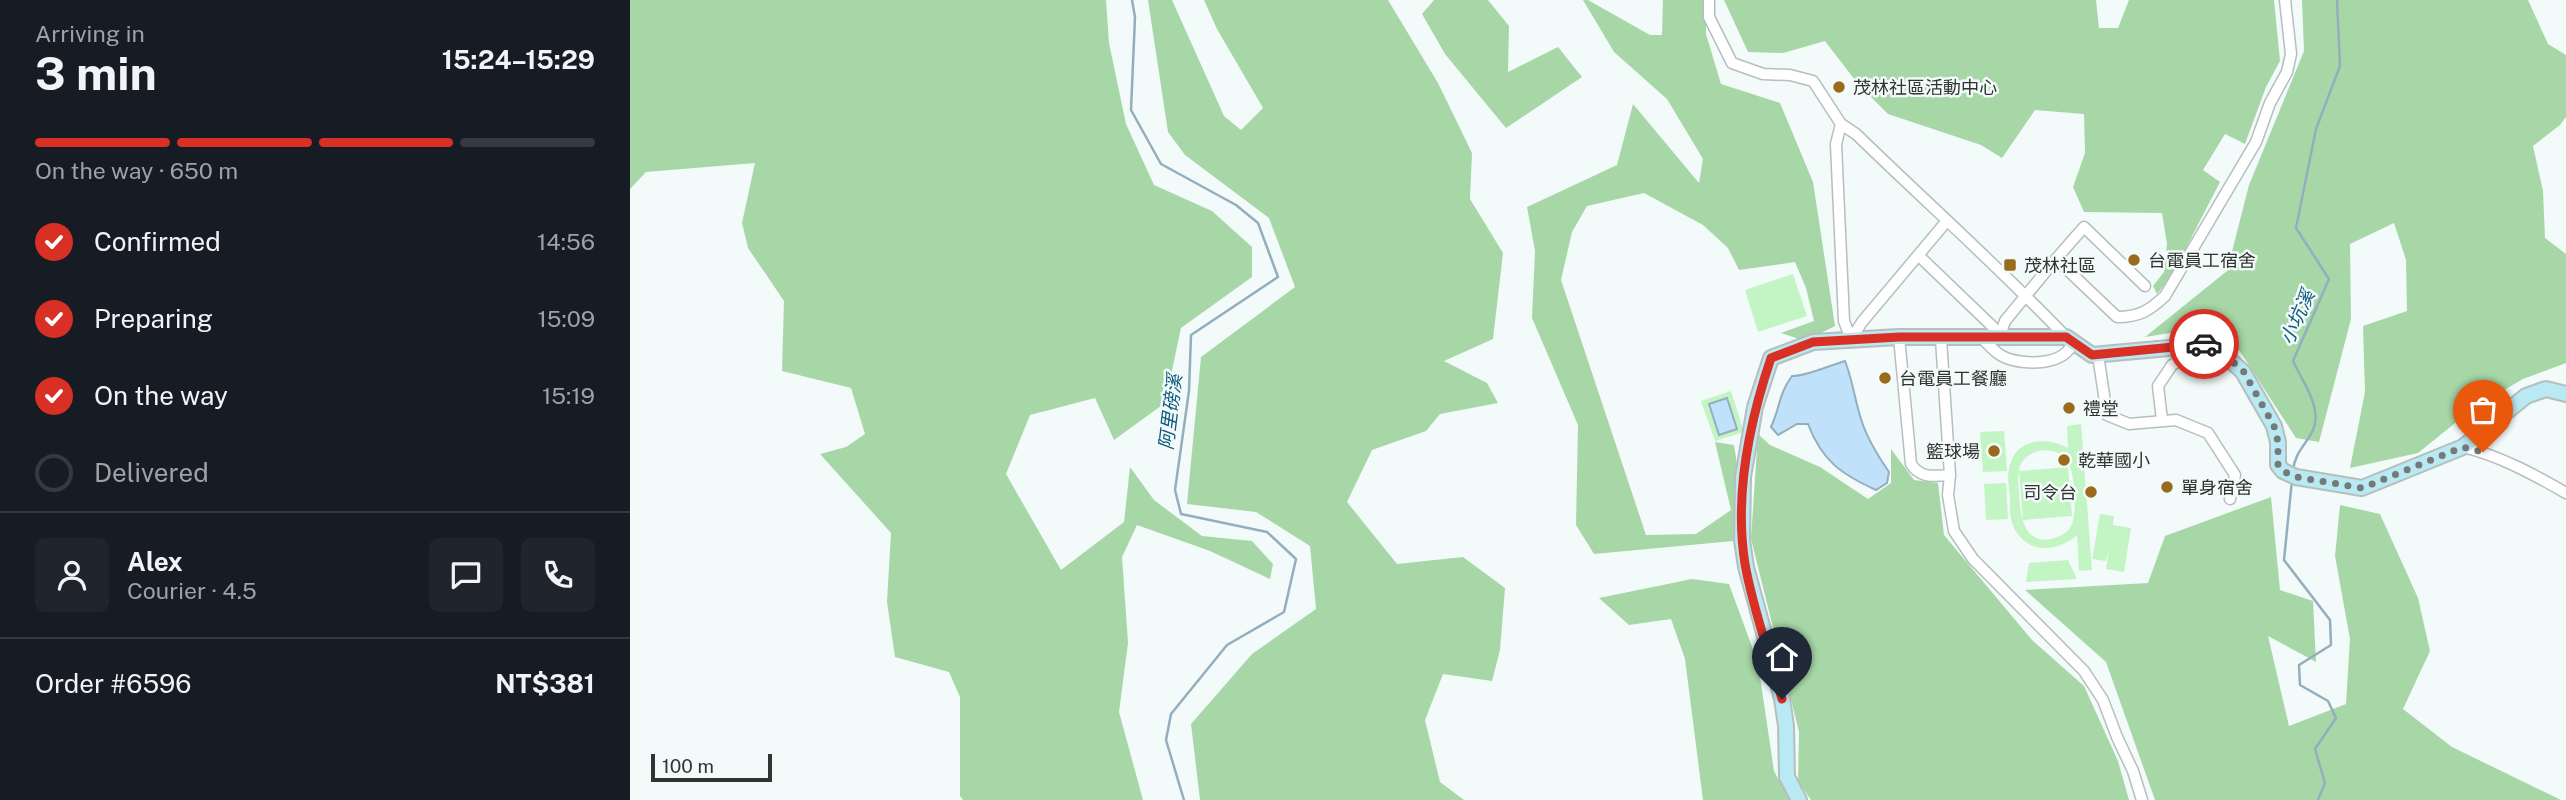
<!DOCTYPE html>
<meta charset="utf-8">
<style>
:root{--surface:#171b24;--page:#20242c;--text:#f1f3f6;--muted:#9ea1a6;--line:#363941;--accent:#d93025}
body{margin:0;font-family:"Public Sans","Noto Sans TC",sans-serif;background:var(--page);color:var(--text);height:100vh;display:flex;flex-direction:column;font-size:26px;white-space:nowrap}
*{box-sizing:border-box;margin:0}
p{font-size:23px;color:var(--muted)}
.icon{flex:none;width:38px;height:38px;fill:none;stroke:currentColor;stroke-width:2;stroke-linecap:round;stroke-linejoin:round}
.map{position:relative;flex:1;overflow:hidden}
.panel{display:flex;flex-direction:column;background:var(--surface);width:630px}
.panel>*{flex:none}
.scale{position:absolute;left:21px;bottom:18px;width:121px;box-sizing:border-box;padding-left:7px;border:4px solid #313433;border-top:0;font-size:19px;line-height:24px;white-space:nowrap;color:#313433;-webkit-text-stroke:5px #f2fbfa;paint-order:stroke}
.pin{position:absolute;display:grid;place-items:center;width:60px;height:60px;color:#fff;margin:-72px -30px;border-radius:50% 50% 50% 0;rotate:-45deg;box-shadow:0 0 7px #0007}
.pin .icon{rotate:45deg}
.courier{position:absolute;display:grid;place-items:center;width:70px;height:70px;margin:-35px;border:5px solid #d93025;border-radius:50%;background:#fff;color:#222;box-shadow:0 2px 9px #0007}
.overview em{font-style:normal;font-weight:700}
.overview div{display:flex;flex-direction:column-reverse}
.overview{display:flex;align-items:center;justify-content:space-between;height:119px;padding:0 35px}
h1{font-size:46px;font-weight:700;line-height:52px}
.bar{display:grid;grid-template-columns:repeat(4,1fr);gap:10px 7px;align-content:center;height:84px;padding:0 35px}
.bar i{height:9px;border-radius:5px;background:var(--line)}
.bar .selected{background:var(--accent)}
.bar p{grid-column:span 4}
.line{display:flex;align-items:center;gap:18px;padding:0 35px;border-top:2px solid var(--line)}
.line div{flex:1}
.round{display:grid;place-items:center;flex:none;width:74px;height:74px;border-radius:10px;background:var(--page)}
ol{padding:0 35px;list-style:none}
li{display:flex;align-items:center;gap:21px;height:77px}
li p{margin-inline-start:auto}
li .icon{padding:7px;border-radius:50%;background:var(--accent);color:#fff;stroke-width:4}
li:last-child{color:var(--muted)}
li i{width:38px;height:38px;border:4px solid var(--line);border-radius:50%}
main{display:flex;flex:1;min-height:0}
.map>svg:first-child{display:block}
</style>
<main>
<section class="panel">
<div class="overview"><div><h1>3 min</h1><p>Arriving in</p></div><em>15:24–15:29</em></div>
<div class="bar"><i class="selected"></i><i class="selected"></i><i class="selected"></i><i></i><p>On the way · 650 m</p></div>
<ol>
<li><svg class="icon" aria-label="check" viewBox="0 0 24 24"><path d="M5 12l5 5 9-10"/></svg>Confirmed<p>14:56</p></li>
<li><svg class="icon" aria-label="check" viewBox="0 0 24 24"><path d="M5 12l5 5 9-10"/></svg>Preparing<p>15:09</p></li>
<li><svg class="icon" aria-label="check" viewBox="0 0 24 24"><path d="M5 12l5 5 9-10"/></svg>On the way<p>15:19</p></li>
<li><i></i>Delivered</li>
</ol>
<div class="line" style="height:126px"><a class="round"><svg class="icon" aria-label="person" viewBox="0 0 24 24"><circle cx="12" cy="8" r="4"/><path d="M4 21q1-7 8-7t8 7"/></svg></a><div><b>Alex</b><p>Courier · 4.5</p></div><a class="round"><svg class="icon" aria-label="chat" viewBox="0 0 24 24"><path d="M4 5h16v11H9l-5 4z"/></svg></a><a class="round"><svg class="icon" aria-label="phone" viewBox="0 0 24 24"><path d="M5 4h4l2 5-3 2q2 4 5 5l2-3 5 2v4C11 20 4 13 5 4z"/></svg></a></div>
<div class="line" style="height:91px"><div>Order #6596</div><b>NT$381</b></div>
</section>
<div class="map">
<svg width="1936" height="800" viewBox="0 0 1936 800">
<rect width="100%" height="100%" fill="#f2fbfa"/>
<path fill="#c3f4c3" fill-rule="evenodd" d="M1163 274 1177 316 1128 332 1115 290Z
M1101 391 1114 432 1085 441 1071 401Z
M1451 424 1462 570 1449 571 1447 535C1428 552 1398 555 1384 528 1379 518 1380 506 1380 496 1379 487 1377 477 1379 469 1384 438 1417 436 1438 448L1437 426ZM1413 450C1422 451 1431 452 1437 460 1445 471 1448 517 1440 528 1436 534 1428 537 1421 539 1387 546 1390 499 1388 478L1389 471 1393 520 1442 516 1438 467 1389 471C1391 458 1401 452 1413 450Z
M1374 431 1377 471 1353 472 1350 432Z
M1376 483 1378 519 1356 520 1354 484Z
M1470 514 1484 516 1483 525 1501 528 1494 572 1476 569 1479 549 1476 561 1462 559Z
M1438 560 1447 579 1396 582 1399 563Z"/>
<path fill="#a7d7a7" d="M0 0H476L479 43 496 124 524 185 582 211 622 247V277L551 328 535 403 484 440 465 398 400 415 376 474 431 570 494 522 500 467 524 500 572 536 622 541 643 564 640 579 580 551 507 525 492 557 498 643 489 712 513 800H333L330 796V697L319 672 265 657 257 602 261 533 190 454 216 447 235 434 221 388 152 371 154 301 118 248 112 223 125 163 16 172 0 189Z
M518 0H542L594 116 611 130 633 108 587 29 574 0H758L808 83 842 153 840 199 873 253 863 339 814 361 857 383 868 403 810 414 796 431 742 450 717 502 767 564 833 557 875 588 870 650 862 681 813 674 795 720 810 782 834 800H570L561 724 622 654 686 609 680 546 626 512 557 504 571 357 665 287 639 218 555 155 538 132Z
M804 0H858L879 26 878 72 928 47 952 77 876 128 815 54 792 14Z
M953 0H958L1020 35H1032L1033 0H1076V34L1091 84 1150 103 1183 182 1205 326 1175 341 1151 333 1184 321 1176 288 1165 262 1109 270 1098 248 1073 225 1014 193 957 206 942 232 931 280 1016 535 1066 534 1101 510 1085 442 1104 445 1107 464 1103 541 964 554 946 525 948 425 902 318 905 251 897 207 987 165 1003 104 1069 183 1073 159 1037 99 984 52Z
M1094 0H1466L1469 28H1488L1499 0H1644L1650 61 1636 87 1615 144 1595 134 1573 170 1590 182 1541 277 1527 294 1523 286 1534 272 1537 244 1532 213 1454 212 1443 187 1455 153 1454 114 1405 110 1372 158 1351 145 1258 114 1228 84 1195 41 1153 53 1118 52Z
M1672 0H1898L1918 44 1936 55V117L1930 125 1903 146 1913 191 1915 238 1936 254V363L1893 379 1845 407 1788 453 1720 468 1735 392 1733 326 1777 311 1776 260 1764 223 1720 244 1721 319 1689 442 1666 438 1609 350 1565 329 1515 337 1597 271 1619 185 1674 51Z
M1128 434 1140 445 1190 467 1238 499 1261 483V449L1284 480 1308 483 1314 535 1402 640 1454 686 1488 761 1499 800H1181L1168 781 1169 732 1121 539Z
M1641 497 1650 590 1683 601 1686 662 1638 636 1659 726 1716 704 1720 639 1705 556 1710 505 1750 514 1788 598 1800 651 1773 709 1822 747 1931 800H1525L1476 662 1395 590 1518 583 1535 536Z
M1062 579 1099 584 1128 663 1144 771 1160 800H1073L1055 659 1041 619 999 625 969 598Z"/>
<path fill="#bfe2fa" stroke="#94aebe" stroke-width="2" d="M1215 361C1223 381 1225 402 1232 422 1238 440 1248 456 1259 472L1257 483 1246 490C1211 474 1192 461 1178 424H1167L1148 435 1141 427C1150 408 1149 393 1162 376 1174 377 1201 365 1215 361Z
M1097 398 1107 429 1089 435 1079 404Z"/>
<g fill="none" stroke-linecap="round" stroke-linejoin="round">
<path stroke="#94aebe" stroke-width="2.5" d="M502 0 505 17 501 110 531 164 606 205 628 223 648 277 561 335 559 391 545 490 551 514 637 532 666 559 654 612 597 645 541 714 536 740 554 800
M1663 470C1665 452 1676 445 1683 430 1693 408 1672 381 1663 361L1699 279 1666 228 1686 129 1710 66 1707 0
M1662 480 1654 560 1700 620 1701 645 1669 665 1670 685 1698 701 1706 718 1685 749 1695 783 1688 800"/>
<g stroke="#b6bebe" stroke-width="13">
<path id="street" d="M1079 0V17L1102 63 1133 74 1160 75 1183 81 1211 124 1226 134C1296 202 1369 267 1436 337
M1211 124 1206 144 1214 321 1221 339
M1288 255 1363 327 1369 338
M1426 259 1454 227 1515 286
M1269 337 1281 464C1291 479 1304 476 1320 475
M1369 338 1375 321 1426 259 1487 317C1509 317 1519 311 1535 296L1626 142 1640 103 1657 72 1661 54 1655 0
M1221 339 1232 322 1316 222
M1311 339 1320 475 1318 495 1324 531 1343 559 1454 671 1473 700 1487 737 1503 771 1512 800
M1353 339C1360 346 1365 353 1374 357 1394 366 1437 366 1443 341
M1468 355 1477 415 1499 424 1546 420 1578 433 1605 475 1600 499
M1532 420 1528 386 1542 365 1561 354 1566 344
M1833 447C1870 456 1903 474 1936 493"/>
</g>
<g stroke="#b6bebe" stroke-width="18">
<path id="secondary" d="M1169 800 1157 777 1156 726 1152 699 1116 567 1112 540 1113 477 1125 407 1141 358 1183 342 1269 337H1436L1462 355 1583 344 1613 372 1644 426 1648 442V465L1653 471 1666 477 1732 488 1833 447 1896 396 1916 389 1936 394"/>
</g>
<use href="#street" stroke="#fff" stroke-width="10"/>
<use href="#secondary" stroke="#b9e9f2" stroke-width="14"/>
</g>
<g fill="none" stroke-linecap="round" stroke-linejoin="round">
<path stroke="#757a79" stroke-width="7" stroke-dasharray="0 12.6" d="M1574 344H1583L1614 372 1644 426 1648 442V465L1653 471 1666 477 1732 488 1833 447 1853 452"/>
<path stroke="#d93025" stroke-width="9" d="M1152 699C1140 655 1123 610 1115 564 1104 495 1119 423 1141 358L1183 342 1269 337H1436L1462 355 1574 344"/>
</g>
<g fill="#9a6b1c" stroke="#f2fbfa" stroke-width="2.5">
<circle cx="1209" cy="87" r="7"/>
<circle cx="1504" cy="260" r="7"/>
<rect x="1373" y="258" width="14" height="14" rx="3.5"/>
<circle cx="1255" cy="378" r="7"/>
<circle cx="1439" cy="408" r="7"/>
<circle cx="1364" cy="451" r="7"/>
<circle cx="1434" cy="460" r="7"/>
<circle cx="1537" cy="487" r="7"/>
<circle cx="1461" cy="492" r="7"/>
</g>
<g text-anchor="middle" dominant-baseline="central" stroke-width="5" stroke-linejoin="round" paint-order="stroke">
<g font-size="18" fill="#313433" stroke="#f2fbfa" text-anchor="start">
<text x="1223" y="87">茂林社區活動中心</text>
<text x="1518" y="260">台電員工宿舍</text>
<text x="1394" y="265">茂林社區</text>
<text x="1269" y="378">台電員工餐廳</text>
<text x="1453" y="408">禮堂</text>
<text x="1350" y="451" text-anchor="end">籃球場</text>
<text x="1448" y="460">乾華國小</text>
<text x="1551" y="487">單身宿舍</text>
<text x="1447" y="492" text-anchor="end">司令台</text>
</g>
<g font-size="19" font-style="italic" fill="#11597e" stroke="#f2fbfa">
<text transform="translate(1667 317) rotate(-66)">小坑溪</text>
<text transform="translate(540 412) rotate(-83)">阿里磅溪</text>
</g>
</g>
</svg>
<div class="scale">100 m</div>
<div class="pin" style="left:1853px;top:452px;background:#ea580c"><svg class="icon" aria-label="bag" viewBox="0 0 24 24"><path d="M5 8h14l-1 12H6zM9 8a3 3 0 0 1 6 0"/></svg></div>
<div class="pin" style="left:1152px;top:699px;background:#1f2937"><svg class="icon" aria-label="home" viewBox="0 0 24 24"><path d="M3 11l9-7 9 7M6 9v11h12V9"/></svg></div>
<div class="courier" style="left:1574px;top:344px"><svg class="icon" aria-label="car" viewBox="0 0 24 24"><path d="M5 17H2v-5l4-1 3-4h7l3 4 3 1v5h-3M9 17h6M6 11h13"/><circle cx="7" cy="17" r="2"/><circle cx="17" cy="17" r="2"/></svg></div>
</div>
</main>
